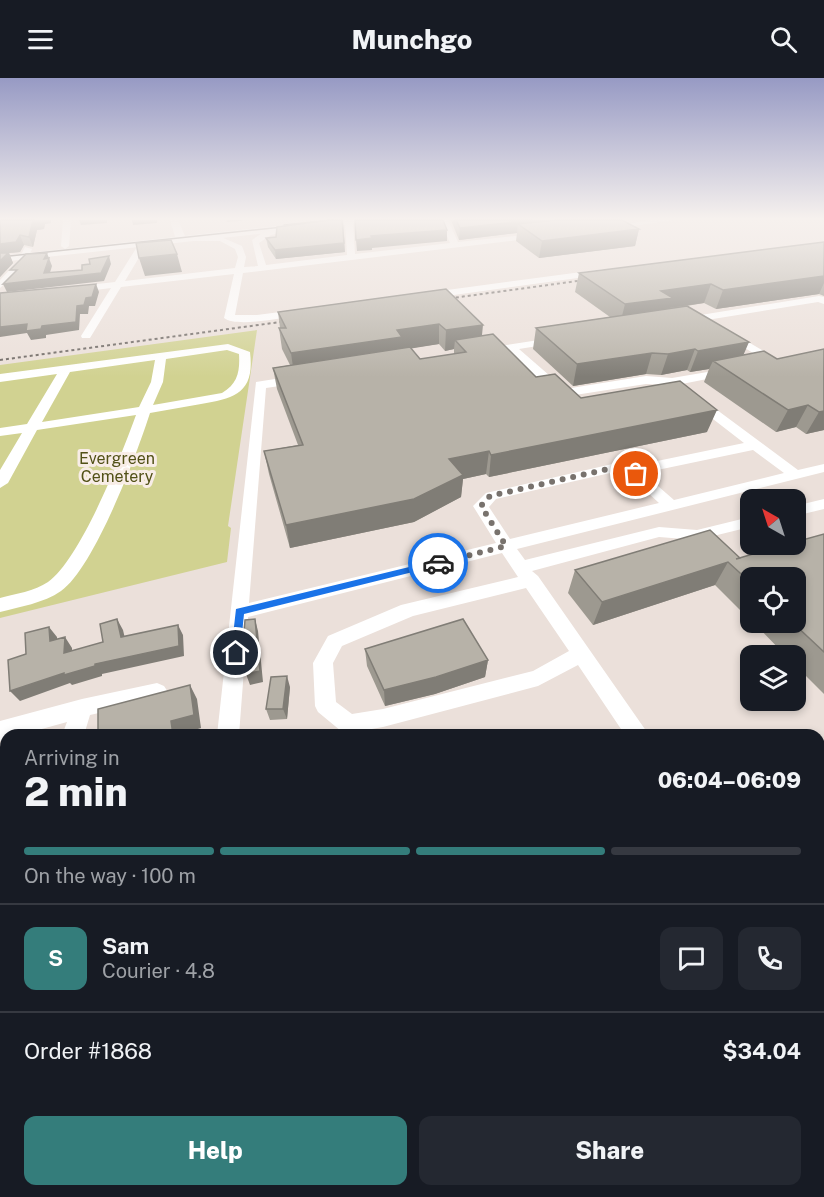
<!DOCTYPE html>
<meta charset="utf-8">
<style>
:root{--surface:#171b24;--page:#242831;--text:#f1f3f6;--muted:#9ea1a6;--line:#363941;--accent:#347d7b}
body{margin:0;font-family:"Public Sans",sans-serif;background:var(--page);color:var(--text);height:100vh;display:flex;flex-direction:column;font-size:22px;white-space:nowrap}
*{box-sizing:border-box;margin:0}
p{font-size:20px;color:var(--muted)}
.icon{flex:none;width:33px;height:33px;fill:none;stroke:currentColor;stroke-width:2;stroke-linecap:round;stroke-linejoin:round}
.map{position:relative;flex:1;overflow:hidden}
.drawer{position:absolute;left:0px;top:651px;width:825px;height:468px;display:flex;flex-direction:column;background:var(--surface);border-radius:18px 18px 0 0;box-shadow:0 3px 9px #0003}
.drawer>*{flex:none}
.needle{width:39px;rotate:321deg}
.buttons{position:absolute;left:740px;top:411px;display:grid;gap:12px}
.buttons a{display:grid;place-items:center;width:66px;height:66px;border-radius:12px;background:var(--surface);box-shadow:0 3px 9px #0003;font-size:30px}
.pin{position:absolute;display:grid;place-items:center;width:51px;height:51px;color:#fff;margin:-26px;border:3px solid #fff;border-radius:50%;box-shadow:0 2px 6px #0007}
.courier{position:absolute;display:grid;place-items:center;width:60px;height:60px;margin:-30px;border:4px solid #1a73e8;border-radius:50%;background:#fff;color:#222;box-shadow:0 2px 8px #0007}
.headline em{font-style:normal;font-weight:800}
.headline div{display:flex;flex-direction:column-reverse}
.headline{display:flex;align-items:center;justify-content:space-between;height:102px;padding:0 24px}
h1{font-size:39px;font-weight:800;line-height:45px}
.bar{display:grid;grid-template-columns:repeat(4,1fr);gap:9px 6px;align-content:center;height:72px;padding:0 24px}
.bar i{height:8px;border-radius:4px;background:var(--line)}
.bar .selected{background:var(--accent)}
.bar p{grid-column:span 4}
.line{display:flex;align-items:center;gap:15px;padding:0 24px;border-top:2px solid var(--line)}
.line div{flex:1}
.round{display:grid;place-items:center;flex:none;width:63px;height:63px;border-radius:12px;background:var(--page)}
.action{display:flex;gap:12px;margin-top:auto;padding:12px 24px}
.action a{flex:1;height:69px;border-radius:12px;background:var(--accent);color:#fff;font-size:24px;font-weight:800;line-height:69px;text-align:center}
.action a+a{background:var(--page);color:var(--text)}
header{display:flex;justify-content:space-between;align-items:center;height:78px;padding:0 24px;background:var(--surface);font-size:27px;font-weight:800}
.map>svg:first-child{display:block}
</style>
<header><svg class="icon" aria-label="menu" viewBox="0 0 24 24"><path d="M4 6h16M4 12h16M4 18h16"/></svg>Munchgo<svg class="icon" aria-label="search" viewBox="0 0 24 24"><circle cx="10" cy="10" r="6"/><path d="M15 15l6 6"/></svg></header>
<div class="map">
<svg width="824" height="1119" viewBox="0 0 824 1119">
<rect width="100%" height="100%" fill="#ebe0da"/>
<path fill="#d1d291" d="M257 252 228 448 231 450 227 484 0 540V287Z"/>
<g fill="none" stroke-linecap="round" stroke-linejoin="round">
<path fill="#fff" fill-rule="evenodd" d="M63 142H71L69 168 65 171 61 168Z
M170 142H178L185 158 183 164 176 162Z
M347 142 353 144 355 176 450 165 440 142H448L458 164 543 155 547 157 543 159 243 195 235 237H257L303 231 308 234 303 237C285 239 237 250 224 240L234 196 121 209 90 260H82L81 258 111 210 71 215 66 212 71 209 115 204 140 164 147 166 125 203 235 190 238 179 235 171 220 163H190V159H221L242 168 246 179 244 189 258 188 252 162 265 153 285 149 289 151 288 153 271 157 259 165 266 187 347 177 345 144Z
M651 142H675L605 152 601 150Z
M25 169 32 171 25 186 0 210V202L18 183Z
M604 191 609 194 607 196 425 221 420 218 425 215Z
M819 218 824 219V226L818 224 682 246 677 243 682 240Z
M726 251 779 282 781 284 775 288 771 286 722 256 721 254Z
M558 259 564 262 562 264 519 271 565 311 646 298 672 300 737 289V295L682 306 798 392 824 386V394L517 471 525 482 659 449 697 452 750 439V449L697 462 659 459 532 493 538 498 649 657H625L578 587 538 608 383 649 349 655 341 653 318 634 315 628 313 585 328 558 401 527 518 499 502 475 248 539 239 657H217L256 304 300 297 306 301 300 305 266 310 249 525 496 465 473 428 486 415 621 384 633 388 744 365 669 307 646 306 562 319 558 318 507 273 480 277 474 274 480 271ZM753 372 784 395 674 422 643 395ZM619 393 631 399 659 425 510 461 489 429 496 421ZM526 510 569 573 533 593 383 631 352 636 336 624 333 585 342 568 413 538Z
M228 266 250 274C255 315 235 320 201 326 184 329 167 332 150 335 137 376 94 490 61 513 44 525 19 529 0 534V520C15 516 35 513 48 504 80 482 122 376 136 337L37 352 8 405 0 410V392L22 355 0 358V350L27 346 57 296 0 304V296ZM227 272 239 276C240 293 238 306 222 315L153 327 163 304 166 281ZM155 282 151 304 139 329 42 344 70 294Z
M824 421V431L795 438V428Z
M157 605 164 608 168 614 164 620 90 637 84 657H62L67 644 20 657H6V661L0 663V643L82 621Z
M824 665V685L819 687V667Z
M6 851V896L0 898V853Z
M124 1113H160L159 1119H123Z
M407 1113H443L445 1119H409Z
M643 1113H679L682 1119H646Z"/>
<path fill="#fff" fill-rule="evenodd" d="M332 142H366L361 145 0 184V178Z"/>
<path stroke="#6c6662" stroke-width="1.5" d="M284 147 332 142
M0 179 292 148"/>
<path stroke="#6c6662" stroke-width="2" stroke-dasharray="3 3" stroke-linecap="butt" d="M438 222 592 201
M0 282 295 242"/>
</g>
<path fill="#9d9990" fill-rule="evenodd" d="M0 142 51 145 45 146 44 151 37 152 33 169 24 167 20 174 9 175 13 185 0 199Z
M451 142H622L639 151 635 168 539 180 516 163 517 155 459 162Z
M266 160 345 174 276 181 268 169Z
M824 164V218L819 216 716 231 704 225 669 231 744 277 777 281 824 271V352L806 356 796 349 776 354 704 304 709 291 690 294 687 292 661 297 646 296 573 308 533 271 536 250 610 239 575 214 579 195Z
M446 211 482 258 536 299 581 320 707 354 489 399 486 396 463 401 461 419 414 444 290 470 269 396 264 373 298 367 277 311 273 290 290 287 282 271 279 250H280L278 234ZM439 266 445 273 454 271V276L420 281 411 270Z
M824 456V616L795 587V578H786L753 544H795L750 500V542L715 507 593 547 568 515 575 492 740 480Z
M365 571 488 582 485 599 435 616 385 628 367 588Z
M290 609 287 641 270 642 266 631Z"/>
<path fill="#807d76" d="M33 142H51V145L45 146 44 151 37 152 33 169 29 159Z
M79 142H107V145L81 147Z
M132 142H157V145L133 147Z
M226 142H249L227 144Z
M343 142 345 174 276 181 275 172Z
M532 142H596L518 146 517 155 459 162 460 150Z
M639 151 635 168 539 180 542 163Z
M447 152V163L372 170V172L357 173 356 162 371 158Z
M20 157 24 167 20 174 9 175 13 185 0 199V166Z
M47 175 52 188 48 201 101 195 109 178 111 186 104 203 7 214 3 206 44 195V181Z
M177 176 182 194 145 198 139 180Z
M824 198V205L819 216 716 231 723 212Z
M96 206 99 214 95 228H89L88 236H80L79 252 46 257V260L31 262 27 255 0 259V249L27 246 42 248 77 228 86 220Z
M711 206 704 225 669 230 666 239 620 246 625 226 661 213Z
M439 246V266L402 272 294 296 291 275 397 252Z
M483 247 481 267 455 262 454 271 445 273 446 252Z
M749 264 740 285 713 283 709 291 690 294 698 273Z
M695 271 687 292 661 297 668 276Z
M652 275 646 296 573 308 577 286Z
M808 327 796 349 776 354 788 332Z
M717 332 707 354 489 399 491 377Z
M824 333V352L806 356 819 334Z
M489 373 486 396 463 401 461 419 414 444 290 470 286 447 449 381Z
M728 484 715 507 593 547 602 524Z
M117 541 123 552 127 569 121 559Z
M255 541 258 553 263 604 250 607 246 596Z
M178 547 183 557 184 578 102 596V598L72 607 70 605 20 623 10 613 64 595 95 586Z
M49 549 57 559 58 574 50 563Z
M65 559 72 570V585L64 575Z
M488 582 485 599 435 616 385 628 384 612Z
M287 598 290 609 287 641 283 631Z
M190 607 197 621 201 650 179 657H173L171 643Z
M0 681 6 686V719L0 721Z
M46 1113H68V1119H45Z
M335 1113H343L344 1119H337Z"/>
<path fill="#b7b2a8" stroke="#807d76" stroke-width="1.5" d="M0 142H35H33L29 159 20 157 16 164 0 166Z
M330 142H342L344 165 275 172 266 160 276 159 277 149Z
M355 142H443L447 152 371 158 372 160 356 162Z
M456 142H532L460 150Z
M556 142H622L639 151 542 163 518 146Z
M171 162 177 176 139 180 136 165Z
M824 164V198L723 212 711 206 661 213 673 220 625 226 579 195Z
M0 175H8L0 183Z
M47 175 44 181 49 180 44 195 82 192V187L90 186 89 181 109 178 101 195 3 206 17 192H10L26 176Z
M96 206 92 219 86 220 84 227 77 228 76 244 42 248 41 251 26 253 27 246 0 249V215Z
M446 211 483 247 446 252 439 246 397 252 402 259 291 275 279 250H286L278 234Z
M687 228 749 264 698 273 695 271 668 276 652 275 577 286 536 250Z
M493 256 536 299 555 296 581 320 680 303 717 332 491 377 489 373 449 381 463 397 414 421 286 447 264 373 303 367 273 290 410 269 420 281 466 274 455 262Z
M824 271V333L819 334 808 327 788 332 713 283 764 273 777 281Z
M710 452 740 480 736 481 787 466H795V464L824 456V574L792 544H795V500H750V504L728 484 602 524 575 492Z
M117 541 121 559 178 547 179 568 95 586V588L64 597V595L10 613 8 582 26 576 25 555 49 549 50 563 65 559 64 575 103 564 100 546Z
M255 541 260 593 246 596 243 567 245 542Z
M463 541 488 582 436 599 384 612 365 571Z
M287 598 283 631H266L271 599Z
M190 607 194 637 171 643 173 657H98V631Z
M3 690 4 707 0 708V691Z
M6 982V1113H46L45 1119H0V996L1 984Z
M171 1113H335L337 1119H172Z"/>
<linearGradient id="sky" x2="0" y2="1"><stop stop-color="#979ac4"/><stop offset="0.47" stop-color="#f6f1ee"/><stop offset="1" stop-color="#f6f1ee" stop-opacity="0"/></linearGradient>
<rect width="824" height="299" fill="url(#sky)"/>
<path fill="#1a73e8" d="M438 482 441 483V487L244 536 240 575 236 579 231 575 236 531Z"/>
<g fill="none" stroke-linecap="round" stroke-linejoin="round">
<path stroke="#78726d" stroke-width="6" stroke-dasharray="0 10.8" d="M438 485 506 468 481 428 490 418 621 388 636 396"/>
</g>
<g text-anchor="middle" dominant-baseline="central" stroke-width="6" stroke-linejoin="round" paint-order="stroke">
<g font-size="16" fill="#525117" stroke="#f8ede7">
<text x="117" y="380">Evergreen<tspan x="117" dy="18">Cemetery</tspan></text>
</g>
</g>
</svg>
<div class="buttons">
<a><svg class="needle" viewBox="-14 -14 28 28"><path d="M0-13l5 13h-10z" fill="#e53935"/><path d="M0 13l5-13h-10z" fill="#9ea1a6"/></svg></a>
<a><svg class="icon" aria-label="locate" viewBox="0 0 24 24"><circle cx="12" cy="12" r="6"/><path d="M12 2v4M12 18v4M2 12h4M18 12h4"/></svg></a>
<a><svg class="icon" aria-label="layers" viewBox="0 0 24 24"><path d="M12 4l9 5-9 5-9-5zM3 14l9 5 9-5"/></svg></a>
</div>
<div class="pin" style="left:636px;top:396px;background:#ea580c"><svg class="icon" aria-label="bag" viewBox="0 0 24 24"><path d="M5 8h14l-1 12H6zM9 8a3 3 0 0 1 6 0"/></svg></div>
<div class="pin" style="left:236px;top:575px;background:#1f2937"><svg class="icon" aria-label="home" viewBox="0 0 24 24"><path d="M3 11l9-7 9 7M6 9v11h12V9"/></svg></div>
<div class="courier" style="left:438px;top:485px"><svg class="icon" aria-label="car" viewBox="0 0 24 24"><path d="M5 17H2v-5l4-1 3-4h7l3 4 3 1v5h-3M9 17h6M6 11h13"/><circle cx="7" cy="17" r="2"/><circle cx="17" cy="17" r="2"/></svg></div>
<section class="drawer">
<div class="headline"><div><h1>2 min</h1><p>Arriving in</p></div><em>06:04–06:09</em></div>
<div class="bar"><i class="selected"></i><i class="selected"></i><i class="selected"></i><i></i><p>On the way · 100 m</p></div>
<div class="line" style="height:108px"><b class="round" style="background:var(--accent);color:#fff">S</b><div><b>Sam</b><p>Courier · 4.8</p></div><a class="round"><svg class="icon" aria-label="chat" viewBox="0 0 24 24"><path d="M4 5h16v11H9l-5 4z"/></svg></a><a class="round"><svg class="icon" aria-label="phone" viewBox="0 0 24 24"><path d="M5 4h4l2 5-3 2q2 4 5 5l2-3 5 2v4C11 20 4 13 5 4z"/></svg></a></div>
<div class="line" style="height:78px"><div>Order #1868</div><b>$34.04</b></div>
<div class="action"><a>Help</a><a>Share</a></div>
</section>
</div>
